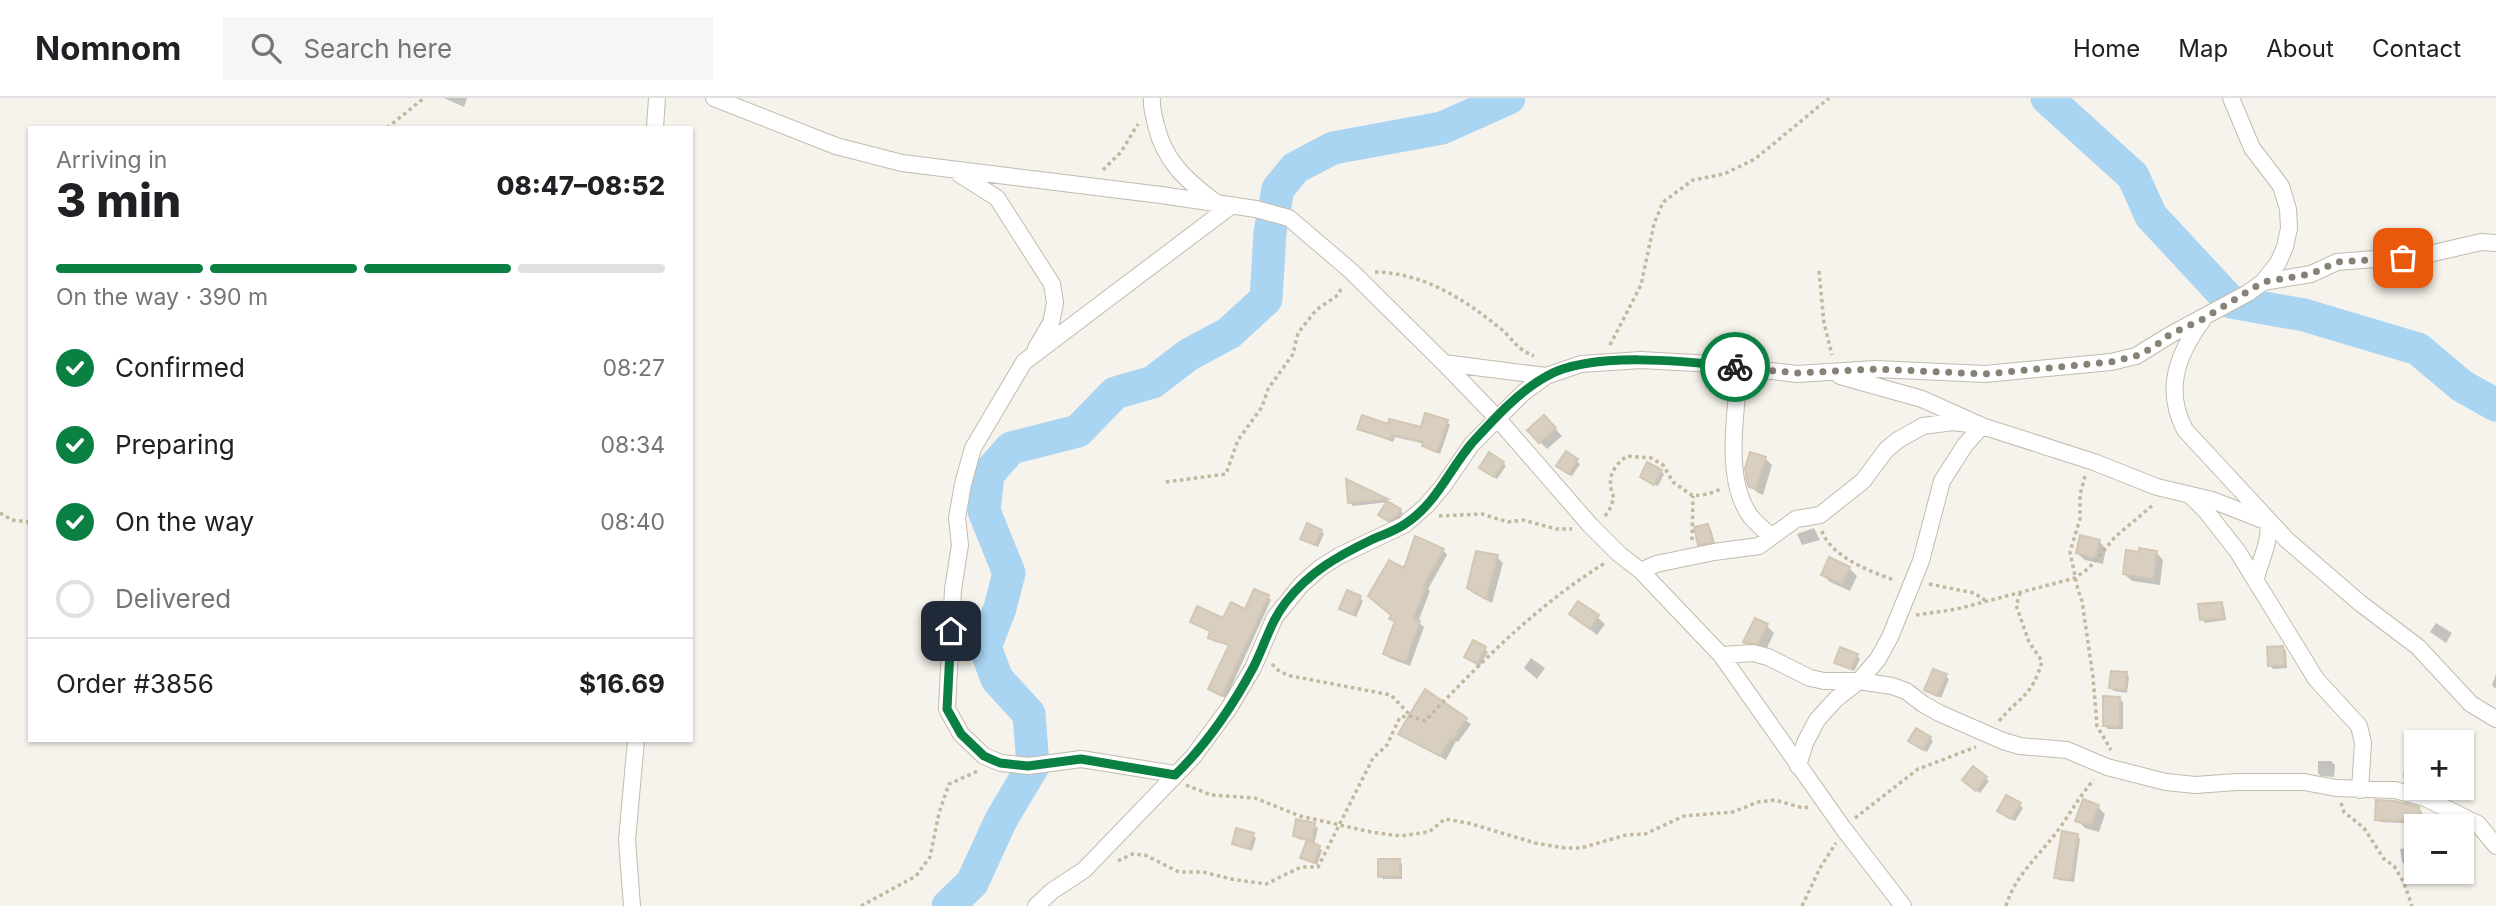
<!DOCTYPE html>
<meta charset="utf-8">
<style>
:root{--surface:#fff;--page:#f6f6f6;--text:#202124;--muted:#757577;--line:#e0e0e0;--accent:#0b8043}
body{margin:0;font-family:Inter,sans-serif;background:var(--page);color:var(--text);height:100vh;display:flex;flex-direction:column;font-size:26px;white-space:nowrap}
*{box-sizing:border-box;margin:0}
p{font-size:23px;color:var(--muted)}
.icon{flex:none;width:38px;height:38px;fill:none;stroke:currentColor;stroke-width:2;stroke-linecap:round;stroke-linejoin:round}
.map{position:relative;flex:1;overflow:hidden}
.side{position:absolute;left:28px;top:28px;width:665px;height:616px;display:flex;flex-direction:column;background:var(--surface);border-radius:0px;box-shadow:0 2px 5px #0004}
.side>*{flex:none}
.fabs{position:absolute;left:2404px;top:632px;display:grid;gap:14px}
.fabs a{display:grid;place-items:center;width:70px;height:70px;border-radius:0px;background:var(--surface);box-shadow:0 2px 5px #0004;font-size:35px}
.pin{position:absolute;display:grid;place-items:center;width:60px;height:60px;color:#fff;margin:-30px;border-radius:14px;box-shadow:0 4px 10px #0006}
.courier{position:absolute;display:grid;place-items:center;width:70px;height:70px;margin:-35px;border:5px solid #0b8043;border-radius:50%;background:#fff;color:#222;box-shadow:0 2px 9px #0007}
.overview em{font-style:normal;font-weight:800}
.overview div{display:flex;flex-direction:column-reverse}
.overview{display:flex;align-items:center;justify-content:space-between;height:119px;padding:0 28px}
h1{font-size:46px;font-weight:800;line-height:52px}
.bar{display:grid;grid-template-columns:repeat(4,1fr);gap:10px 7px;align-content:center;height:84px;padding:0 28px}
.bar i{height:9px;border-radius:5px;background:var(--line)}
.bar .current{background:var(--accent)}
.bar p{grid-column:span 4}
.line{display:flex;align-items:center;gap:18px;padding:0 28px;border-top:2px solid var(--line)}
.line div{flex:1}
ol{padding:0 28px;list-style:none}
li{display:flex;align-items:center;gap:21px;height:77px}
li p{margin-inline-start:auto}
li .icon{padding:7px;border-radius:50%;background:var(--accent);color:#fff;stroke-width:4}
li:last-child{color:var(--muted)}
li i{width:38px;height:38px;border:4px solid var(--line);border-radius:50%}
header{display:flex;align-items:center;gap:42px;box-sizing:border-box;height:98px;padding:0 35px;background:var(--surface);border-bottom:2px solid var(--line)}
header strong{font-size:33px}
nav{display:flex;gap:38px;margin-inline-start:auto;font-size:24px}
.search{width:490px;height:63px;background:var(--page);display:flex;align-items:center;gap:18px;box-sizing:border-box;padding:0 24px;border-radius:0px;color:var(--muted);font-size:26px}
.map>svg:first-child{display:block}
</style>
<header>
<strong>Nomnom</strong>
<div class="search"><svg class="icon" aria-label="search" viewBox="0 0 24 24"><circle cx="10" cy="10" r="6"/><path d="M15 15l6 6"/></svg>Search here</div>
<nav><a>Home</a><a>Map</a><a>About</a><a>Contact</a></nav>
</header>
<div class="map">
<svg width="2496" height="808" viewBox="0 0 2496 808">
<rect width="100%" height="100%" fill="#f6f3ec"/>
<path fill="#0003" d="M444 0H467L464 9Z
M1447 324 1450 327 1440 356 1427 351 1425 346 1395 339 1393 344 1363 333 1359 330 1389 328 1422 331Z
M1551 326 1562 338 1547 351 1540 344Z
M1567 356 1580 366 1572 378 1561 371Z
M1765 360 1772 367 1763 397 1758 395 1750 388Z
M1503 365 1506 368 1497 381 1481 370Z
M1661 373 1664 376 1658 388 1645 382Z
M1348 384 1387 403 1389 404 1353 408 1350 405Z
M1400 412 1403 415 1398 422 1392 425 1383 420Z
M1708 428 1711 431 1715 446 1703 449 1700 446Z
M1814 430 1820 442 1802 447 1797 436Z
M1321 433 1324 436 1318 449 1302 441Z
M2099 443 2106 451 2103 466 2085 462 2077 455Z
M1443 452 1447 457 1428 491 1430 493 1418 524 1424 529 1410 568 1389 560 1385 555 1396 525 1391 521 1405 473Z
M2156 454 2163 462 2160 487 2132 483 2124 476Z
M1497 459 1503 465 1492 505 1475 496 1468 489Z
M1849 470 1857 478 1850 493 1830 484 1823 477Z
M1268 499 1271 502 1226 600 1214 594 1210 591 1230 548 1213 543 1210 540 1212 534 1192 524 1224 522 1245 513Z
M1360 500 1363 503 1356 519 1341 510Z
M2221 506 2224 509 2226 522 2205 525 2202 521Z
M1571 516 1597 519 1605 526 1597 537Z
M2436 525 2452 535 2446 545 2430 534Z
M1767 528 1774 535 1766 552 1752 550 1745 543Z
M2283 550 2286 553 2287 570 2273 571 2270 567Z
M1485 551 1488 554 1480 568 1466 559Z
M1857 558 1860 561 1854 573 1836 564Z
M1531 560 1545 570 1537 581 1524 570Z
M2126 576 2129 579 2127 595 2114 593 2111 590Z
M2496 576V591L2492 587Z
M1946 578 1949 581 1941 600 1926 592Z
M1426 594 1471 626 1458 644 1456 643 1446 662 1400 636Z
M2120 601 2123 604V631H2108L2104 628Z
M1930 640 1933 643 1927 654 1913 646Z
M2318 663H2331L2335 667 2334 679 2321 678 2318 675Z
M1973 670 1989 683 1980 695 1967 685Z
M2414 673 2417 676V688L2404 682 2403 675Z
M2020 707 2023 710 2015 723 2002 715Z
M2098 709 2105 716 2099 734 2085 730 2077 722Z
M2418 711 2422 714 2423 726 2380 724 2377 721Z
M1314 727 1318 730 1314 747 1322 752 1317 767 1303 759 1308 743 1298 741 1295 738Z
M1253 737 1256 740 1252 753 1234 745Z
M2077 737 2080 741 2074 784 2059 782 2055 779Z
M2413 749 2416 752 2417 765 2406 767 2402 764 2400 751Z
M1399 762 1402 766V781H1383L1380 778Z"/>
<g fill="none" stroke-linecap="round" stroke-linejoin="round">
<path stroke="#a9d4f2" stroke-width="33" d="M2047 0 2133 78 2151 118 2231 204 2304 217 2418 251 2462 288 2496 307
M948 808 972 785 1001 722 1033 668 1029 616 997 581 985 549 1000 510 1009 475 984 413 988 376 1011 350 1078 333 1115 295 1153 284 1188 257 1229 235 1266 201 1270 134 1278 91 1295 70 1333 50 1442 30 1509 0"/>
</g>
<path fill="#d8cfc1" stroke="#d3c7b4" stroke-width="2" d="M1425 315 1448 322 1437 354 1422 348 1423 344 1392 337 1390 341 1357 331 1362 317 1388 326 1389 321 1421 329Z
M1544 317 1556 330 1539 345 1527 332Z
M1566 353 1578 361 1569 376 1556 368Z
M1489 354 1504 364 1494 379 1479 370Z
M1750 354 1766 359 1756 391 1749 389 1747 384 1745 370Z
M1647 364 1662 372 1654 387 1640 379Z
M1346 381 1388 401 1348 405Z
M1387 403 1401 411 1395 419 1388 423 1378 417Z
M1307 425 1322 432 1315 447 1300 441Z
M1708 426 1713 444 1698 447 1694 429Z
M2080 437 2100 442 2095 460 2076 455Z
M1415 438 1444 451 1424 486 1426 487 1413 521 1420 523 1405 564 1383 556 1395 523 1389 521 1391 517 1368 498 1389 462 1404 470Z
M2139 450 2157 453 2153 481 2123 476 2126 452 2139 454Z
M1476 453 1498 457 1486 501 1467 490Z
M1829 459 1850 469 1842 486 1821 477Z
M1254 491 1269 497 1222 598 1208 591 1229 547 1208 540 1210 533 1190 524 1197 508 1223 520 1231 504 1245 511Z
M1347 492 1361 498 1353 517 1339 511Z
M1578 503 1599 517 1590 531 1569 516Z
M2222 504 2223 520 2200 522 2198 506Z
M1755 520 1768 526 1758 546 1745 545 1743 544Z
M1473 542 1486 549 1477 566 1464 559Z
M2283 548 2285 567 2268 568 2267 549Z
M1840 549 1858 556 1851 571 1834 565Z
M1933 571 1947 576 1937 598 1924 592Z
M2111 573 2127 574 2125 592 2109 590Z
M1425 591 1467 620 1453 641 1451 640 1440 658 1398 636Z
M2103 598 2120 599V628H2103Z
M1916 630 1931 639 1923 652 1908 643Z
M1973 668 1987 679 1976 693 1962 682Z
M2006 697 2021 705 2011 721 1997 713Z
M2083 701 2099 707 2091 728 2075 723Z
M2376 702 2395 703 2419 709 2421 724 2375 722Z
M1296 721 1315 725 1312 743 1293 738Z
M1236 730 1254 735 1249 751 1232 746Z
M2062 733 2078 736 2071 782 2054 780Z
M1307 742 1320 748 1314 765 1300 760Z
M1378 761H1400V778L1378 779Z"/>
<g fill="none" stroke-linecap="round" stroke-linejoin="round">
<g stroke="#c2bbae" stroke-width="18">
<path id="street" d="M714 0 836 48 902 65 1161 97 1256 111 1289 120 1351 173 1444 265 1497 320 1590 427 1619 456 1641 473 1721 557 1843 730 1903 808
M1152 0C1151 9 1154 18 1156 27 1164 63 1187 83 1215 104
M655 30 657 0
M959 76 997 100 1052 186 1055 205 1051 225 1036 250
M2263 184 2311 176 2337 164 2425 157 2481 144 2496 145
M2202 223C2177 257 2164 292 2185 332L2287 442 2360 505 2418 549 2471 606 2496 621
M1444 265 1546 278
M1740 269C1736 313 1723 382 1751 419 1757 426 1764 432 1771 438
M1840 278 1922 301 1982 328 2094 364 2157 389 2212 402 2268 424C2271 444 2260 462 2256 481
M2190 397 2206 413 2238 454 2316 581 2359 628 2363 645 2360 692
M1641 473 1656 466 1714 454 1759 448 1796 421 1820 417 1863 383 1886 352 1898 342 1923 328 1953 324 1969 326
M1721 557 1753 555 1768 559 1810 580 1824 583H1859L1892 588 1906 593 1923 606 1939 615 2003 643 2020 648 2067 652 2107 669 2166 684 2195 687 2237 684H2304L2336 690 2395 692 2425 700 2478 726 2496 748
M1798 668 1805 645 1817 622 1836 601 1859 583 1878 561 1890 539 1921 463 1942 383 1965 347 1982 328
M1175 676 1081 661 1029 668 1001 665 984 658 961 636 947 611 953 491 960 447 957 420 963 386 973 350 1024 264 1232 107
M632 808 627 742 636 642
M1036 808 1052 793 1084 772 1193 659 1229 610 1253 570 1275 519 1301 487 1320 470 1339 458 1404 427 1426 408 1443 388 1472 346 1523 295 1546 278 1581 266 1641 262 1713 266 1797 276 1876 271 1985 276 2111 264 2136 258 2170 237 2248 195 2263 184 2278 165 2285 149 2289 130 2288 111 2281 88 2252 50 2231 0"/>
</g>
<path stroke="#c4b79f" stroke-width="3.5" stroke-dasharray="3.5 3.5" stroke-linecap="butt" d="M387 30 424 0
M1103 72 1121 54 1138 26
M1819 173 1824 225 1832 257
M1375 174C1424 175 1464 201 1501 231 1515 243 1515 250 1534 258
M1610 247 1641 187 1654 126 1663 104 1693 82 1724 76 1755 61 1829 0
M2085 378 2080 397V421L2070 454 2078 492 2082 503 2093 579 2097 628 2111 652
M1166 384 1226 376 1238 342 1262 309 1268 291 1293 256 1298 235 1316 212 1338 197 1342 189
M0 415 12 422 30 424
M1439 418 1482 416 1508 424 1523 422 1556 431H1572
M1605 418 1609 413 1614 400C1606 381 1612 369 1627 358L1651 360 1663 367 1673 384 1693 398 1708 396 1721 391
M1822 433C1830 458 1871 474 1894 482
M1692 442 1693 398
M1929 486 1974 495 1985 502
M1916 517 1957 511 2075 480 2089 470 2115 439 2154 406
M1272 566 1280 574 1291 578 1391 597 1410 617
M1999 623C2021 597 2032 599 2042 563L2029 544 2016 507 2020 496
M1186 687 1211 697 1255 700 1300 718 1371 734 1400 738 1429 734 1445 721 1468 725 1535 745 1565 750H1581L1626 737 1645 736 1684 718 1733 714 1758 704 1775 702 1803 710 1808 709
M2341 705 2344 714 2364 730 2384 761 2394 768 2404 785 2412 808
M1855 720 1918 671 1976 649
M1118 763 1132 756 1145 757 1179 774H1203L1231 781 1266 786 1301 769H1318L1373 660 1387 647 1400 619 1410 618 1425 623C1480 565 1537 507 1605 465
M861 808 916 778 930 759 939 715 949 686 978 673
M1802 808 1820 770 1836 745
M2006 808C2015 777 2040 757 2059 731 2071 714 2080 697 2094 682"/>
<use href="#street" stroke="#fff" stroke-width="16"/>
</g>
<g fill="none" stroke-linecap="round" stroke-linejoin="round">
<path stroke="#878178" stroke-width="7" stroke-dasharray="0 12.6" d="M1735 269 1797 275 1876 271 1985 276 2111 264 2136 258 2154 249 2169 237 2203 221 2263 184 2311 176 2337 164 2403 160"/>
<path stroke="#0b8043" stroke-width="9" d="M951 533 947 611 961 636 984 658 1000 665 1028 668 1081 661 1175 677C1207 646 1232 609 1253 570 1265 547 1270 524 1286 504 1309 474 1338 458 1371 442 1382 437 1395 433 1405 426 1436 406 1449 372 1472 345 1493 322 1519 293 1547 278 1591 253 1685 263 1735 269"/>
</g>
</svg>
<div class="fabs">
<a>+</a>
<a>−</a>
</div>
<div class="pin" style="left:2403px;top:160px;background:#ea580c"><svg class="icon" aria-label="bag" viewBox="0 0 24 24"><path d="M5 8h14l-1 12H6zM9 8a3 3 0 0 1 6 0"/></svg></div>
<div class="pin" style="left:951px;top:533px;background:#1f2937"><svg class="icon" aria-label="home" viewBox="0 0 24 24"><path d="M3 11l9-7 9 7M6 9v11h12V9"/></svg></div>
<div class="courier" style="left:1735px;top:269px"><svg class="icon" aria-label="bike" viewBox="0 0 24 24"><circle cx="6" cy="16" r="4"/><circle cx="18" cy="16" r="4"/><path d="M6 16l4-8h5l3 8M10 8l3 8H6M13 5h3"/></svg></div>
<section class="side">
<div class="overview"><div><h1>3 min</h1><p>Arriving in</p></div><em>08:47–08:52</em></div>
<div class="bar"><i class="current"></i><i class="current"></i><i class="current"></i><i></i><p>On the way · 390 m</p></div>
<ol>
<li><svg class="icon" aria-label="check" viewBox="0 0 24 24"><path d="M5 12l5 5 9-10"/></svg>Confirmed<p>08:27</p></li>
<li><svg class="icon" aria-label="check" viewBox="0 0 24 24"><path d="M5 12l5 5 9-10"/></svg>Preparing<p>08:34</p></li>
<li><svg class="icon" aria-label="check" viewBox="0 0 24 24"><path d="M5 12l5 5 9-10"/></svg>On the way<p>08:40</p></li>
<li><i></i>Delivered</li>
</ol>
<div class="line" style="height:91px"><div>Order #3856</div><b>$16.69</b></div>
</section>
</div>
